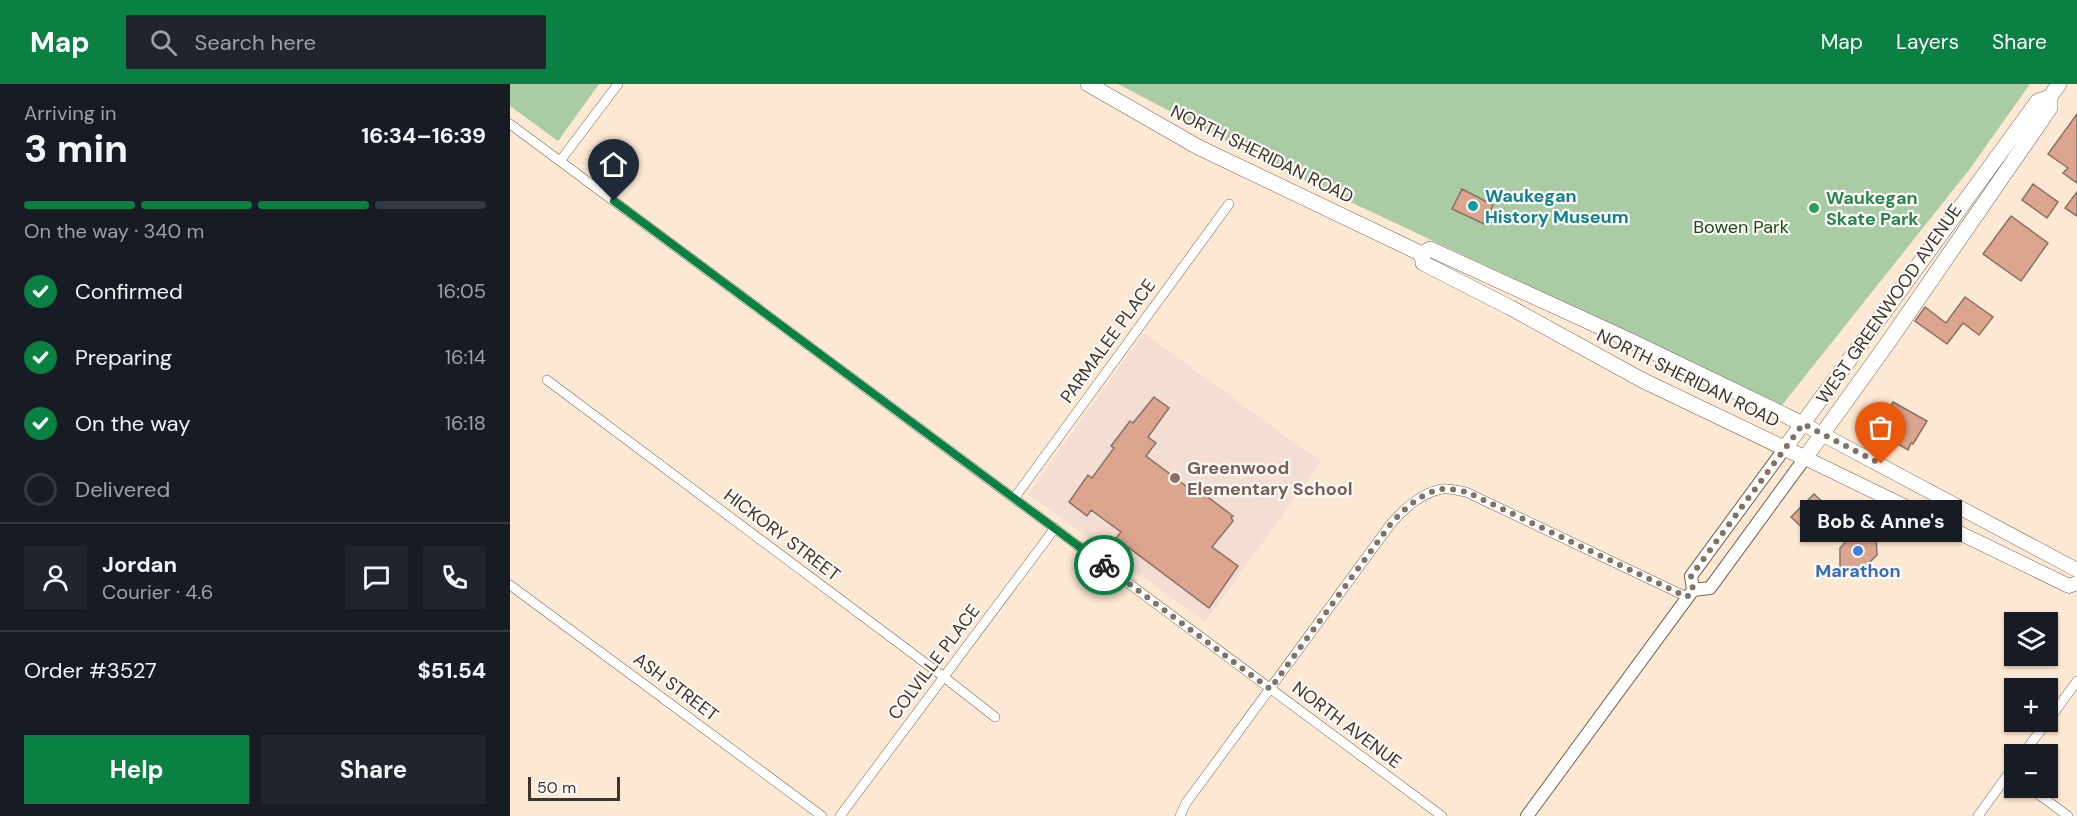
<!DOCTYPE html>
<meta charset="utf-8">
<style>
:root{--surface:#171b24;--page:#20242c;--text:#f1f3f6;--muted:#9ea1a6;--line:#363941;--accent:#0b8043}
body{margin:0;font-family:"DM Sans",sans-serif;background:var(--page);color:var(--text);height:100vh;display:flex;flex-direction:column;font-size:22px;white-space:nowrap}
*{box-sizing:border-box;margin:0}
p{font-size:20px;color:var(--muted)}
.icon{flex:none;width:33px;height:33px;fill:none;stroke:currentColor;stroke-width:2;stroke-linecap:round;stroke-linejoin:round}
.map{position:relative;flex:1;overflow:hidden}
.panel{display:flex;flex-direction:column;background:var(--surface);width:510px}
.panel>*{flex:none}
.controls{position:absolute;left:1494px;top:528px;display:grid;gap:12px}
.controls a{display:grid;place-items:center;width:54px;height:54px;border-radius:0px;background:var(--surface);box-shadow:0 2px 4px #0004;font-size:30px}
.scale{position:absolute;left:18px;bottom:15px;width:92px;box-sizing:border-box;padding-left:6px;border:3px solid #3c342c;border-top:0;font-size:16px;line-height:21px;white-space:nowrap;color:#3c342c;-webkit-text-stroke:4px #fdf9f5;paint-order:stroke}
.pin{position:absolute;display:grid;place-items:center;width:51px;height:51px;color:#fff;margin:-62px -26px;border-radius:50% 50% 50% 0;rotate:-45deg;box-shadow:0 0 6px #0007}
.pin .icon{rotate:45deg}
.courier{position:absolute;display:grid;place-items:center;width:60px;height:60px;margin:-30px;border:4px solid #0b8043;border-radius:50%;background:#fff;color:#222;box-shadow:0 2px 8px #0007}
.bubble{position:absolute;height:42px;border-radius:0px;background:var(--surface);box-shadow:0 2px 4px #0004;font-size:20px;font-weight:700;line-height:42px;text-align:center}
.summary em{font-style:normal;font-weight:700}
.summary div{display:flex;flex-direction:column-reverse}
.summary{display:flex;align-items:center;justify-content:space-between;height:102px;padding:0 24px}
h1{font-size:39px;font-weight:700;line-height:45px}
.bar{display:grid;grid-template-columns:repeat(4,1fr);gap:9px 6px;align-content:center;height:72px;padding:0 24px}
.bar i{height:8px;border-radius:4px;background:var(--line)}
.bar .on{background:var(--accent)}
.bar p{grid-column:span 4}
.line{display:flex;align-items:center;gap:15px;padding:0 24px;border-top:2px solid var(--line)}
.line div{flex:1}
.round{display:grid;place-items:center;flex:none;width:63px;height:63px;border-radius:0px;background:var(--page)}
ol{padding:0 24px;list-style:none}
li{display:flex;align-items:center;gap:18px;height:66px}
li p{margin-inline-start:auto}
li .icon{padding:6px;border-radius:50%;background:var(--accent);color:#fff;stroke-width:4}
li:last-child{color:var(--muted)}
li i{width:33px;height:33px;border:3px solid var(--line);border-radius:50%}
.action{display:flex;gap:12px;margin-top:auto;padding:12px 24px}
.action a{flex:1;height:69px;border-radius:0px;background:var(--accent);color:#fff;font-size:24px;font-weight:700;line-height:69px;text-align:center}
.action a+a{background:var(--page);color:var(--text)}
header{display:flex;align-items:center;gap:36px;box-sizing:border-box;height:84px;padding:0 30px;background:var(--accent);color:#fff}
header strong{font-size:28px}
nav{display:flex;gap:33px;margin-inline-start:auto;font-size:21px}
.search{width:420px;height:54px;background:var(--page);display:flex;align-items:center;gap:15px;box-sizing:border-box;padding:0 21px;border-radius:0px;color:var(--muted);font-size:22px}
main{display:flex;flex:1;min-height:0}
.map>svg:first-child{display:block}
</style>
<header>
<strong>Map</strong>
<div class="search"><svg class="icon" aria-label="search" viewBox="0 0 24 24"><circle cx="10" cy="10" r="6"/><path d="M15 15l6 6"/></svg>Search here</div>
<nav><a>Map</a><a>Layers</a><a>Share</a></nav>
</header>
<main>
<section class="panel">
<div class="summary"><div><h1>3 min</h1><p>Arriving in</p></div><em>16:34–16:39</em></div>
<div class="bar"><i class="on"></i><i class="on"></i><i class="on"></i><i></i><p>On the way · 340 m</p></div>
<ol>
<li><svg class="icon" aria-label="check" viewBox="0 0 24 24"><path d="M5 12l5 5 9-10"/></svg>Confirmed<p>16:05</p></li>
<li><svg class="icon" aria-label="check" viewBox="0 0 24 24"><path d="M5 12l5 5 9-10"/></svg>Preparing<p>16:14</p></li>
<li><svg class="icon" aria-label="check" viewBox="0 0 24 24"><path d="M5 12l5 5 9-10"/></svg>On the way<p>16:18</p></li>
<li><i></i>Delivered</li>
</ol>
<div class="line" style="height:108px"><a class="round"><svg class="icon" aria-label="person" viewBox="0 0 24 24"><circle cx="12" cy="8" r="4"/><path d="M4 21q1-7 8-7t8 7"/></svg></a><div><b>Jordan</b><p>Courier · 4.6</p></div><a class="round"><svg class="icon" aria-label="chat" viewBox="0 0 24 24"><path d="M4 5h16v11H9l-5 4z"/></svg></a><a class="round"><svg class="icon" aria-label="phone" viewBox="0 0 24 24"><path d="M5 4h4l2 5-3 2q2 4 5 5l2-3 5 2v4C11 20 4 13 5 4z"/></svg></a></div>
<div class="line" style="height:78px"><div>Order #3527</div><b>$51.54</b></div>
<div class="action"><a>Help</a><a>Share</a></div>
</section>
<div class="map">
<svg width="1567" height="732" viewBox="0 0 1567 732">
<rect width="100%" height="100%" fill="#fde9d3"/>
<path fill="#f4ddd2" d="M634 249 811 378 695 538 518 410Z"/>
<path fill="#a9cca5" d="M0 0H89L48 57 0 22Z
M608 0H1520L1459 86 1272 321 764 82Z"/>
<path fill="#dca58e" stroke="#896f64" stroke-width="1.5" d="M1567 30V99L1553 89 1558 84 1538 70Z
M1523 100 1548 118 1537 134 1512 116Z
M952 105 983 121 974 140 942 125Z
M1567 108V132L1555 124Z
M1501 132 1538 159 1511 197 1473 170Z
M1455 213 1483 233 1469 251 1453 239 1437 260 1405 237 1415 223 1436 239Z
M644 313 659 324 638 353 646 359 636 372 688 411 691 408 723 432 721 433 723 437 702 463 728 482 699 524 606 454 611 448 581 426 577 432 559 418 578 391 582 394 604 364 601 362 620 337 623 339Z
M1383 318 1417 337 1403 360 1401 359 1398 366 1366 347Z
M1304 410 1328 432 1305 456 1281 433Z
M1343 450 1366 451 1367 471 1352 486H1330V464Z"/>
<g fill="none" stroke-linecap="round" stroke-linejoin="round">
<g stroke="#766452" stroke-width="10">
<path id="minor" d="M0 40 932 732
M50 77 108 0
M37 296 434 593 485 633
M505 413 719 120
M0 501 312 732
M1538 637 1567 597
M1513 670 1537 638
M1520 704 1558 732
M330 732 545 444
M670 732 676 719 880 441C893 426 910 409 932 405 939 404 949 407 956 408L1177 513
M1468 732 1504 682"/>
</g>
<g stroke="#766452" stroke-width="14">
<path id="tertiary" d="M1183 506 1200 504 1295 374
M1017 732 1183 506 1181 492 1275 364"/>
</g>
<g stroke="#766452" stroke-width="15">
<path id="secondary" d="M1293 340 1567 486
M1295 374 1559 502 1567 499"/>
</g>
<g stroke="#766452" stroke-width="16">
<path id="primary" d="M578 0 688 63 912 170
M912 170 913 179 1001 224 1132 296 1295 374 1377 260 1540 24V13L1549 0
M912 170 920 165 1121 257 1293 340
M1275 364 1528 17 1540 13"/>
</g>
<use href="#minor" stroke="#fff" stroke-width="9"/>
<use href="#tertiary" stroke="#fff" stroke-width="12"/>
<use href="#secondary" stroke="#fff" stroke-width="14"/>
<use href="#primary" stroke="#fff" stroke-width="15"/>
</g>
<g fill="none" stroke-linecap="round" stroke-linejoin="round">
<path stroke="#807366" stroke-width="6" stroke-dasharray="0 10.8" d="M594 481 760 605 880 441C893 426 910 409 932 405 939 404 949 407 957 408L1177 513 1183 506 1181 492 1293 340 1371 380"/>
<path stroke="#0b8043" stroke-width="8" d="M104 117 594 481"/>
</g>
<circle fill="#0f9aa8" stroke="#fdf9f5" stroke-width="2" cx="963" cy="122" r="6"/>
<circle fill="#2e9e5b" stroke="#fdf9f5" stroke-width="2" cx="1304" cy="124" r="6"/>
<circle fill="#8d6e63" stroke="#fdf9f5" stroke-width="2" cx="665" cy="394" r="6"/>
<circle fill="#3f7fe0" stroke="#fdf9f5" stroke-width="2" cx="1348" cy="467" r="6"/>
<g text-anchor="middle" dominant-baseline="central" stroke-width="4.5" stroke-linejoin="round" paint-order="stroke">
<g font-size="18" fill="#3c342c" stroke="#fdf9f5">
<text transform="translate(752 70) rotate(26)">NORTH SHERIDAN ROAD</text>
<text transform="translate(1379 220) rotate(-55)">WEST GREENWOOD AVENUE</text>
<text transform="translate(598 257) rotate(-54)">PARMALEE PLACE</text>
<text transform="translate(1178 294) rotate(26)">NORTH SHERIDAN ROAD</text>
<text transform="translate(272 451) rotate(37)">HICKORY STREET</text>
<text transform="translate(424 578) rotate(-53)">COLVILLE PLACE</text>
<text transform="translate(166 603) rotate(37)">ASH STREET</text>
<text transform="translate(837 641) rotate(37)">NORTH AVENUE</text>
</g>
<g font-size="18" font-weight="bold" fill="#0d838f" stroke="#fdf9f5" text-anchor="start">
<text x="975" y="112">Waukegan<tspan x="975" dy="21">History Museum</tspan></text>
</g>
<g font-size="18" font-weight="bold" fill="#27864d" stroke="#fdf9f5" text-anchor="start">
<text x="1316" y="114">Waukegan<tspan x="1316" dy="21">Skate Park</tspan></text>
</g>
<g font-size="18" fill="#164b12" stroke="#fdf9f5">
<text x="1231" y="143">Bowen Park</text>
</g>
<g font-size="18" font-weight="bold" fill="#785e54" stroke="#fdf9f5" text-anchor="start">
<text x="677" y="384">Greenwood<tspan x="677" dy="21">Elementary School</tspan></text>
</g>
<g font-size="18" font-weight="bold" fill="#366cbe" stroke="#fdf9f5">
<text x="1348" y="487">Marathon</text>
</g>
</g>
</svg>
<div class="controls">
<a><svg class="icon" aria-label="layers" viewBox="0 0 24 24"><path d="M12 4l9 5-9 5-9-5zM3 14l9 5 9-5"/></svg></a>
<a>+</a>
<a>−</a>
</div>
<div class="scale">50 m</div>
<div class="pin" style="left:1371px;top:380px;background:#ea580c"><svg class="icon" aria-label="bag" viewBox="0 0 24 24"><path d="M5 8h14l-1 12H6zM9 8a3 3 0 0 1 6 0"/></svg></div>
<div class="pin" style="left:104px;top:117px;background:#1f2937"><svg class="icon" aria-label="home" viewBox="0 0 24 24"><path d="M3 11l9-7 9 7M6 9v11h12V9"/></svg></div>
<div class="courier" style="left:594px;top:481px"><svg class="icon" aria-label="bike" viewBox="0 0 24 24"><circle cx="6" cy="16" r="4"/><circle cx="18" cy="16" r="4"/><path d="M6 16l4-8h5l3 8M10 8l3 8H6M13 5h3"/></svg></div>
<div class="bubble" style="left:1290px;top:416px;width:162px">Bob &amp; Anne's</div>
</div>
</main>
